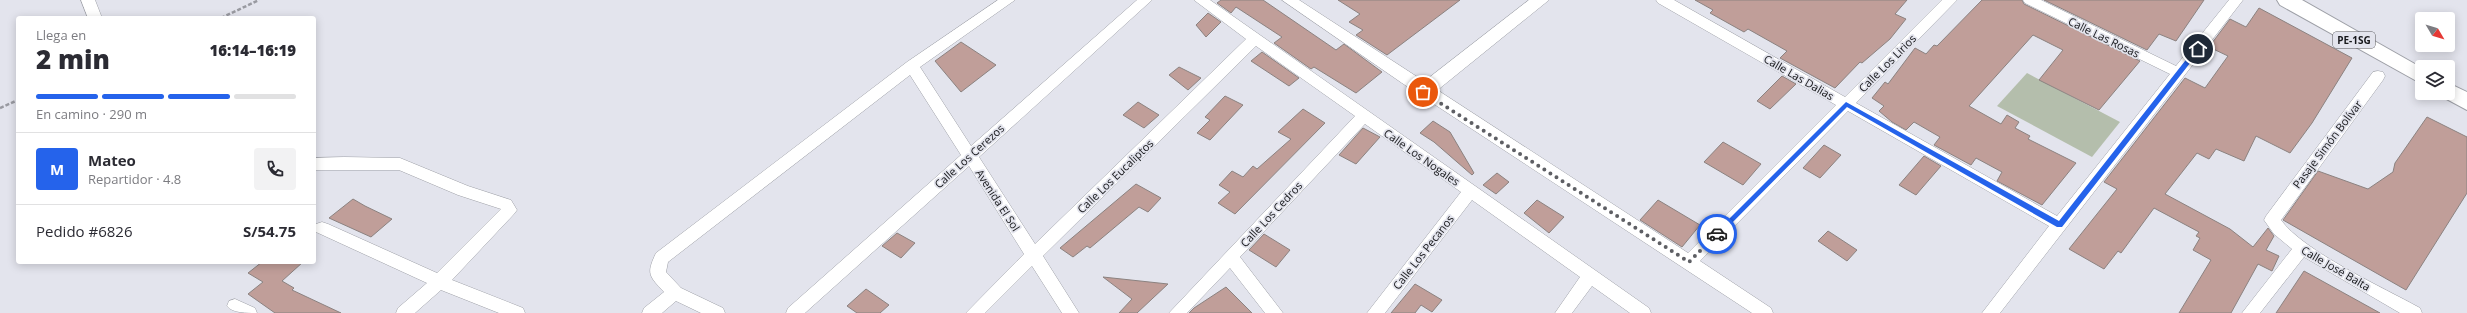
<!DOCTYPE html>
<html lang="es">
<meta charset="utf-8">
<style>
:root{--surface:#fff;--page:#f2f2f3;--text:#2b2b33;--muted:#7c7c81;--line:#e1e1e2;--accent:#2563eb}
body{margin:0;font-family:"Open Sans",sans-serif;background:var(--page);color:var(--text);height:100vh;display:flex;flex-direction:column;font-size:15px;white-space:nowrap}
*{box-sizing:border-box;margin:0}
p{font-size:13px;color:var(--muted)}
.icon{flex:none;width:22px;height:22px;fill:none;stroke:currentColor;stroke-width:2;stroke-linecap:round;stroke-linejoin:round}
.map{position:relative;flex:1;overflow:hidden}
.sheet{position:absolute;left:16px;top:16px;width:300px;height:248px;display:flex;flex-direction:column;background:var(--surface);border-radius:4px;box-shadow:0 2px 10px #0003}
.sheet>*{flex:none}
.needle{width:26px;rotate:128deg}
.controls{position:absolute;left:2415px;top:12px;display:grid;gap:8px}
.controls a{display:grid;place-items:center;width:40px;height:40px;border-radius:4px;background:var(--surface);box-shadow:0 2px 10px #0003;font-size:20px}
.pin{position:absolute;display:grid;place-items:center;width:34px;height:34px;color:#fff;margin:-17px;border:2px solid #fff;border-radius:50%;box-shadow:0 1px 4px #0007}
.courier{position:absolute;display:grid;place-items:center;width:40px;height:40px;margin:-20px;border:3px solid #2563eb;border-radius:50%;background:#fff;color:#222;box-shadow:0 1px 5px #0007}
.overview em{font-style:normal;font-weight:800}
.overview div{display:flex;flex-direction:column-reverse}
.overview{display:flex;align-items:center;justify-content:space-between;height:68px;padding:0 20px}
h1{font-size:26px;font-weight:800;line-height:30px}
.bar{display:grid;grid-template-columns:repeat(4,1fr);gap:6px 4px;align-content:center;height:48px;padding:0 20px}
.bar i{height:5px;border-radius:3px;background:var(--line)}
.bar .active{background:var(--accent)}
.bar p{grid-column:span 4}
.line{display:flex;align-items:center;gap:10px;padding:0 20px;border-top:1px solid var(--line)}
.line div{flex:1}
.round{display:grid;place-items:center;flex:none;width:42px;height:42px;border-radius:4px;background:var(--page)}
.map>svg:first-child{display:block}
</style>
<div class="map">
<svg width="2467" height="313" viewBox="0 0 2467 313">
<rect width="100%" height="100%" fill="#e3e4ed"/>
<path fill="#b4beac" d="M2027 73 2120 122 2092 157 1997 106Z"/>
<path fill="#c09e99" stroke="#8b8280" d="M1221 0H1263L1336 50 1344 44 1382 72 1356 93 1314 67 1311 69 1274 43 1282 37 1236 7 1231 13 1217 3Z
M1338 0H1460L1387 55 1356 35 1363 30 1349 22 1360 14Z
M1695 0H1907L1895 14 1906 19 1890 39 1862 63 1860 62 1835 88 1780 58 1787 51 1748 29 1744 32 1710 13 1713 10Z
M1982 0H2022L2024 4 2140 61 2099 110 2039 80 2063 50 2033 35 1969 106 2001 124 2007 115 2019 122 2015 128 2030 136 2028 139 2076 163 2042 205 1997 181 2002 172 1976 158 1971 165 1934 145 1940 137 1914 122 1906 130 1892 122 1879 111 1884 106 1872 98 1885 82 1888 84 1915 48 1926 54 1934 45 1937 46Z
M2044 0H2204L2176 41 2159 34 2147 50Z
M2259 8 2352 58 2312 123 2290 153 2256 136 2244 161 2216 149 2209 159 2197 153 2165 194 2230 229 2253 247 2268 228 2274 236 2266 250 2279 256 2272 271 2258 264 2231 313H2179L2211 260 2193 250 2200 238 2196 236 2199 232 2154 208 2121 253 2118 251 2104 269 2069 249 2117 189 2104 182 2185 78 2205 88 2228 56 2209 47 2230 19 2246 27Z
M1208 13 1221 22 1206 37 1196 25Z
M961 42 996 65 961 92 935 61Z
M1262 52 1299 78 1289 86 1251 61Z
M1179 67 1201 78 1188 90 1169 75Z
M1782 76 1796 84 1770 109 1757 101Z
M1225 96 1243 105 1210 140 1197 133 1210 120 1205 117Z
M1138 102 1159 115 1144 128 1123 115Z
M1303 109 1325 123 1235 214 1218 203 1230 192 1219 185 1232 171 1243 177 1253 166 1257 169 1291 139 1278 132Z
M2427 117 2467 137V193L2406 290 2283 220 2318 171 2368 189 2393 172 2395 163Z
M1433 121 1450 132 1474 173 1472 175 1434 142 1420 133Z
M1363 128 1380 137 1356 164 1339 155Z
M1723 142 1761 164 1743 185 1704 162Z
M1824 145 1841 155 1820 178 1803 168Z
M1924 156 1941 166 1916 195 1899 185Z
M1497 173 1509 182 1496 194 1483 185Z
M1136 184 1161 198 1148 212 1139 207 1090 248 1087 246 1073 257 1060 248Z
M353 199 365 206 392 219 371 237 329 218Z
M1537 200 1564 217 1549 233 1524 213Z
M1658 200 1700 225 1682 247 1640 220Z
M1828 231 1857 250 1847 261 1818 241Z
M897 233 915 243 901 258 882 246Z
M1264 234 1290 250 1276 267 1249 250Z
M262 262H303L282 281 294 288 292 290 341 313H275L248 294 263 282 248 273Z
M2304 271 2380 313H2276Z
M1103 277 1168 284 1137 313H1119L1132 299Z
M1415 284 1442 300 1432 312 1421 305 1415 313H1391Z
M1226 287 1252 313H1189L1194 308Z
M866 289 889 305 880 313H857L847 306Z"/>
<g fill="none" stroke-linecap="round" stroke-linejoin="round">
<g stroke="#9ea0a7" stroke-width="1">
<path id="minor" d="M81 0H95L102 18H88Z
M998 0H1015L920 67 971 146 1137 0H1152L979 157 1035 244 1246 39 1194 0H1210L1649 308 1651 313H1630L1592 286 1572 313H1555L1580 277 1472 200 1385 313H1367L1461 192 1365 124 1240 257 1283 313H1265L1230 268 1187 313H1169L1355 116 1256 46 1043 256 1079 313H1062L1032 266 985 313H966L1024 254 969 166 805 313H786L788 308 961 155 910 75 668 262 666 272 681 288 723 308 725 313H701L676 301 662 313H642L644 308 664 292C649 276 646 274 656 253L907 62Z
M1282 0H1299L1688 253 1836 105 1658 3 1656 0H1674L1845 97 1942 0H1957L1856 103 2057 216 2170 74 2025 3 2023 0H2041L2176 66 2229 0H2243L2000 313H1982L2049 226 1848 111 1700 261 1771 308 1773 313H1752L1402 83Z
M2378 71 2383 72 2385 76 2383 80 2281 220C2303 251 2384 288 2420 308L2422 313H2400L2304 257 2260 313H2242L2292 249 2274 234 2264 220 2266 216 2373 72Z
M344 157 400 158 468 186 511 200 517 210 514 214 452 280 523 308 525 313H499L441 290 415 313H396L398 308 427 283 316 232 314 228 316 224 322 222 328 224 437 273 501 209 458 195 399 170H314V158Z
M235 299 255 308 257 313C247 313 232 313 227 306L229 301Z"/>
</g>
<g stroke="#9ea0a7" stroke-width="1">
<path id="tertiary" d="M1529 0H1549L1429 97 1423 99 1417 97 1414 92 1417 87Z"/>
</g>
<g stroke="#9ea0a7" stroke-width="2">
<path id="primary" d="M2277 0H2302L2422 68V84L2280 5Z
M2448 83 2467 92V110L2441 96 2439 93H2448Z"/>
</g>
<path stroke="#999aa1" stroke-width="2.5" stroke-dasharray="4 2" stroke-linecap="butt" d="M221 18 259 0
M0 108 18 100"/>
<use href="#minor" fill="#fff" fill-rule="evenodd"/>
<use href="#tertiary" fill="#fff" fill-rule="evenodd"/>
<use href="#primary" fill="#fff" fill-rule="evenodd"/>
</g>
<path fill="#2563eb" d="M2196 47 2201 49 2062 227H2057L1847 107 1719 236 1714 234 1846 102 2059 221Z"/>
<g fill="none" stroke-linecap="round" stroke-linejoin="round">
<path stroke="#5e5f64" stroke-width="4" stroke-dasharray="0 7.2" d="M1423 92 1689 262 1717 234"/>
</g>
<g text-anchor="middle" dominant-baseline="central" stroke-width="3.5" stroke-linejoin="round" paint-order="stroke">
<rect fill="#e3e4ed" stroke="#545459" stroke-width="1" x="2333" y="32" width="42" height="16" rx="3"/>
<g font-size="10" font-weight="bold" fill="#16171a">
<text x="2354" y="40">PE-1SG</text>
</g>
<g font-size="11" fill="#16171a" stroke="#e3e4ed">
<text transform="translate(2104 37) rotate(26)">Calle Las Rosas</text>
<text transform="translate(1887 63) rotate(-45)">Calle Los Lirios</text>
<text transform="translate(1799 77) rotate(30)">Calle Las Dalias</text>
<text transform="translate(2327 144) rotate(-53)">Pasaje Simón Bolívar</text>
<text transform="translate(969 156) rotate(-42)">Calle Los Cerezos</text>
<text transform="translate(1422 157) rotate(35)">Calle Los Nogales</text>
<text transform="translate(1115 176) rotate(-44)">Calle Los Eucaliptos</text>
<text transform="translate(998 200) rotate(57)">Avenida El Sol</text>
<text transform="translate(1271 214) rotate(-47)">Calle Los Cedros</text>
<text transform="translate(1423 252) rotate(-52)">Calle Los Pecanos</text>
<text transform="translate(2336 268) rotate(30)">Calle José Balta</text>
</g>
</g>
</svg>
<div class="controls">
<a><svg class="needle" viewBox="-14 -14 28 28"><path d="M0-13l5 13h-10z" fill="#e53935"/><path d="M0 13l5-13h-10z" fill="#7c7c81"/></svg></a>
<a><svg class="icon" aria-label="layers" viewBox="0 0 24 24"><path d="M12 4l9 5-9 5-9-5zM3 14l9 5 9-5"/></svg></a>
</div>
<div class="pin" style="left:1423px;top:92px;background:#ea580c"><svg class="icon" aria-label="bag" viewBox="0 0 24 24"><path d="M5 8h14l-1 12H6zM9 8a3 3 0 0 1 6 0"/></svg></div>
<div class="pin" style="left:2198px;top:49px;background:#1f2937"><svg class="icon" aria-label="home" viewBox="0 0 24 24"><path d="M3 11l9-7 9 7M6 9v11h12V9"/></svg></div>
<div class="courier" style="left:1717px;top:234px"><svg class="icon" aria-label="car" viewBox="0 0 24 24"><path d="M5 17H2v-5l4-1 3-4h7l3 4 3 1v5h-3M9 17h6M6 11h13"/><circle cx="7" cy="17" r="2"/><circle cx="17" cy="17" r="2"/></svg></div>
<section class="sheet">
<div class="overview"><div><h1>2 min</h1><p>Llega en</p></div><em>16:14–16:19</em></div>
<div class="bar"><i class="active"></i><i class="active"></i><i class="active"></i><i></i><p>En camino · 290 m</p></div>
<div class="line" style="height:72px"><b class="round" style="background:var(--accent);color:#fff">M</b><div><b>Mateo</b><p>Repartidor · 4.8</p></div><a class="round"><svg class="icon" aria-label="phone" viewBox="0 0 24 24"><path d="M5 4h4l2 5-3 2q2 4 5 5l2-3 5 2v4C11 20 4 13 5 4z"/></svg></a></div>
<div class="line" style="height:52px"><div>Pedido #6826</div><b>S/54.75</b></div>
</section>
</div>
